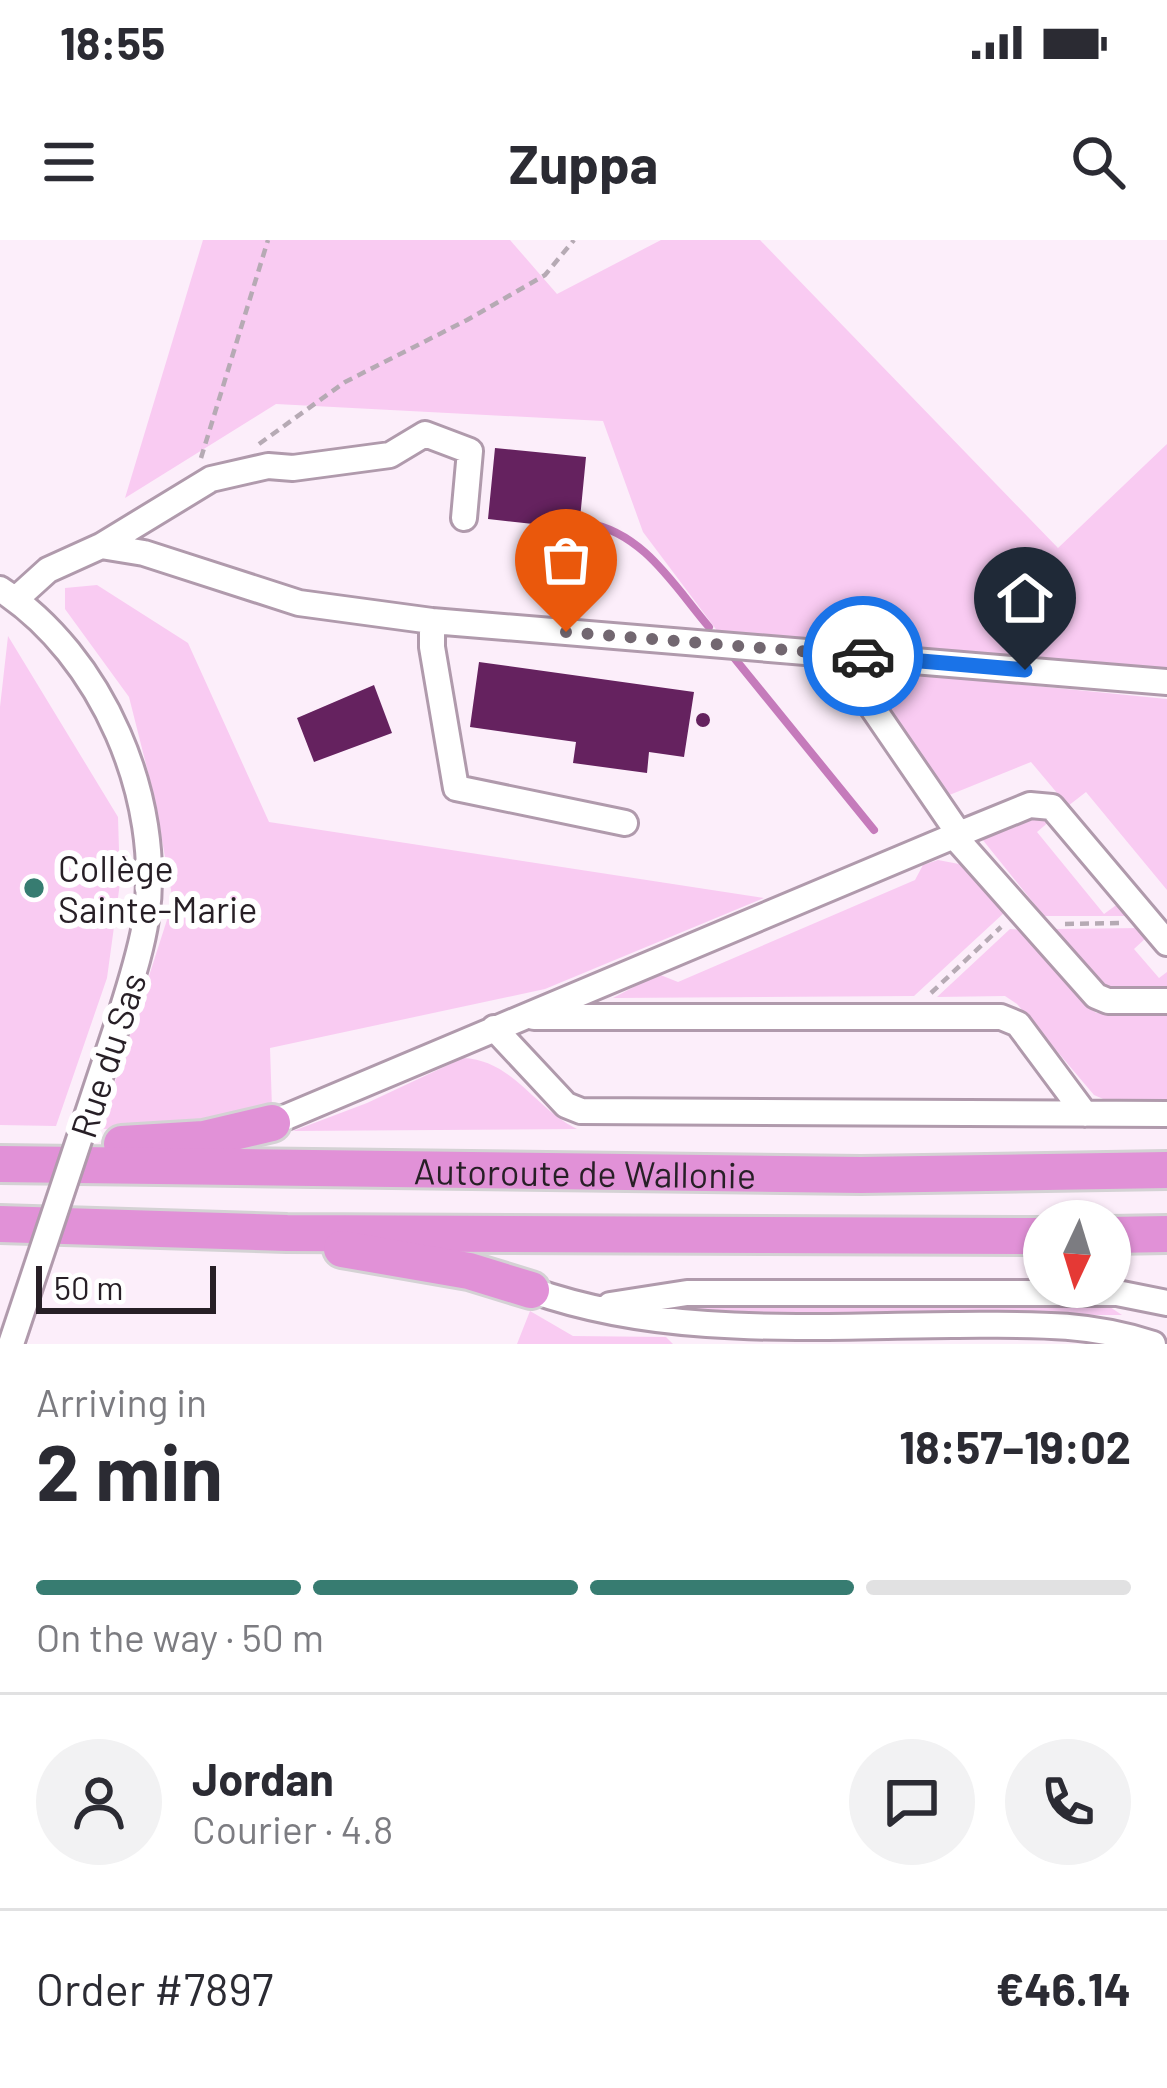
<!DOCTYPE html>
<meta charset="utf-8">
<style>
:root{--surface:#fff;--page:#f2f2f3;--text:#2b2b33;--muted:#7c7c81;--line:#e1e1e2;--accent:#377c71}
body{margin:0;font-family:Barlow,sans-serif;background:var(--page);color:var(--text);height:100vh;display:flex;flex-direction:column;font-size:45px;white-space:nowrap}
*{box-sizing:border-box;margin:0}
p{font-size:39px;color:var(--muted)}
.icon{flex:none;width:66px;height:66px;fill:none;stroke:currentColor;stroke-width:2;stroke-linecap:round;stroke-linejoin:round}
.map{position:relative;height:1104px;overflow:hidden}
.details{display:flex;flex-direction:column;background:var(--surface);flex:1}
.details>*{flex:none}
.needle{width:78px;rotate:184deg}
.controls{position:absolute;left:1023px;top:960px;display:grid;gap:24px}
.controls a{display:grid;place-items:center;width:108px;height:108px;border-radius:50%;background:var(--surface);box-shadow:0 3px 9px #0004;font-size:60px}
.scale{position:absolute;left:36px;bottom:30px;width:180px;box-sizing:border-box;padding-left:12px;border:6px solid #271f26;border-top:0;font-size:33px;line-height:42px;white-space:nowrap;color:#271f26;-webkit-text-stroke:9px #fff;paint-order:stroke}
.pin{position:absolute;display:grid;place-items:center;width:102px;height:102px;color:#fff;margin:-123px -51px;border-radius:50% 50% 50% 0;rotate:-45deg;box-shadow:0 0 12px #0007}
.pin .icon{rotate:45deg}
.courier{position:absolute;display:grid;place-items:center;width:120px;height:120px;margin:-60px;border:9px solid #1a73e8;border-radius:50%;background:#fff;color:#222;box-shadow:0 3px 15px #0007}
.summary em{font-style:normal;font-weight:700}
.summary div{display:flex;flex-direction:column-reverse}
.summary{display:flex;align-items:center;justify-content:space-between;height:204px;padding:0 36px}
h1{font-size:78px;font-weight:700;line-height:90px}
.bar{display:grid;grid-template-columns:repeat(4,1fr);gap:18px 12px;align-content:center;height:144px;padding:0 36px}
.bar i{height:15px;border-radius:9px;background:var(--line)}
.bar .on{background:var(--accent)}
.bar p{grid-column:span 4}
.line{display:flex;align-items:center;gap:30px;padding:0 36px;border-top:3px solid var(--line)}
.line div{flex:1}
.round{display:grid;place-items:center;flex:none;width:126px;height:126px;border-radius:63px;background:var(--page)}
.status{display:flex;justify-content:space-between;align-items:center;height:84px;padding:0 60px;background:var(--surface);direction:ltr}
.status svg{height:33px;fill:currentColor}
header{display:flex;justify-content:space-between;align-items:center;height:156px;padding:0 36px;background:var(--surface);font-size:54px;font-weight:700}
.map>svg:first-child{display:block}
</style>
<div class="status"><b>18:55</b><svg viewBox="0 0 49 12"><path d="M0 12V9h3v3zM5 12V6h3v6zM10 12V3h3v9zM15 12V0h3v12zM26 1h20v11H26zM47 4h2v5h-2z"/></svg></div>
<header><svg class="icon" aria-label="menu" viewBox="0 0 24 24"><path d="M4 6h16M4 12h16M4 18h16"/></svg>Zuppa<svg class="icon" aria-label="search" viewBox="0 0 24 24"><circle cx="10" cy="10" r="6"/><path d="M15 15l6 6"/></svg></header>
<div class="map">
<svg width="1167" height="1104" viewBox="0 0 1167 1104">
<rect width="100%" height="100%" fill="#fceefa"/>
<path fill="#f9cbf2" d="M203 0H510L557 54 661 0H760L1058 308 1167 204V433L718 392 643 292 603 181 276 164 125 258Z
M97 345 188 403 269 582 764 658 545 749 270 808 272 868 174 888 100 889 173 661 154 556 129 457 65 369V348Z
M8 396 118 577 120 643 107 738 56 886 0 885V467Z
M896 432 1167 459V650L1086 552 1068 566 1031 522 942 558 884 459V445Z
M1037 575 1051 580 1037 592 1104 674 1119 663 1131 676H1044L982 599Z
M938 620 964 625 1005 672 914 756 613 758 658 734 678 742 915 640 923 625Z
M1141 688 1147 697 1134 709 1159 738 1167 732V748L1105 746 1054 689Z
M1010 689 1026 690 1096 773H1167V862H1110L1094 855 1017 764 1005 756 937 757Z
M463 818C513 820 534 868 577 889L293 891 367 863Z
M697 1067H1110L1122 1075H697Z
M530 1071 573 1096 666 1097 673 1104H517Z"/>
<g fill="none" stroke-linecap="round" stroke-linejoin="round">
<path stroke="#c57bbb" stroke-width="8" d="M587 283C644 293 674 346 709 387
M731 414 874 590"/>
</g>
<path fill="#65225f" d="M495 208 586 217 579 289 488 279Z
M479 422 694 452 684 517 649 512 647 533 573 523 576 502 470 487Z
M374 445 392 493 314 522 297 478Z
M696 480a7 7 0 1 1 14 0a7 7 0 1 1-14 0Z"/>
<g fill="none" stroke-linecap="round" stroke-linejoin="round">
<g stroke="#b09aac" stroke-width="30">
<path id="minor" d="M101 306 144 313 299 363 432 381 1167 442
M0 349C102 415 164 559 146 679 141 712 130 744 120 777
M16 359 48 330 101 306 211 239 268 226 293 228 390 215 425 194 470 211 464 278
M432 381V407L456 548 625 583
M835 413 959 594
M954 596 1030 565 1052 567 1167 703
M534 777H1001L1018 784 1085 874
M494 788 566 865 581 871 1167 874
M272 883 954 596 1096 756 1108 761H1167
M531 1050C666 1098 812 1086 952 1085 1024 1085 1084 1081 1153 1104
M610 1065 687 1053H1117L1167 1063"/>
</g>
<g stroke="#d4d2d4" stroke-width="42">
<g id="highway">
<path d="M122 904 204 899 272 883"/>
<path id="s1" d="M0 924 861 935 1167 930"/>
<path d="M0 984 287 993 1044 996"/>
<path d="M1110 995 1167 994"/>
<path d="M342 1009 469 1031 531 1050"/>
</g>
</g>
<path stroke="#b6aab4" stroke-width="4.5" stroke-dasharray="9 6" stroke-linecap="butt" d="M259 204 345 142 467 80 545 35 574 0
M201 218 268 0
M1065 684 1119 683
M931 753 1001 687"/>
<use href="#minor" stroke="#fff" stroke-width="24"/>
<use href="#highway" stroke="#e191d7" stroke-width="36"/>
<g stroke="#b09aac" stroke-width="30" stroke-linecap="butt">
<path id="minor-bridge" d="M11 1104 120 777"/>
</g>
<use href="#minor-bridge" stroke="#fff" stroke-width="24"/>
</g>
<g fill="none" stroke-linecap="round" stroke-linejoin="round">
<path stroke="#726770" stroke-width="12" stroke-dasharray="0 21.6" d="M566 392 863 416"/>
<path stroke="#1a73e8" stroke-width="15" d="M863 416 1025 430"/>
</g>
<circle fill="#377c71" stroke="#fff" stroke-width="4.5" cx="34" cy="648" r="12"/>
<g text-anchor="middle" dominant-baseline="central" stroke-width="12" stroke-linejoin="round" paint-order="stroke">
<g font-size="36" fill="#271f26" stroke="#fff" text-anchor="start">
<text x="58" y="627">Collège<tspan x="58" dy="41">Sainte-Marie</tspan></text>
</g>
<g font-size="36" fill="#271f26" stroke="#fff">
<text transform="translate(107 815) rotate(-72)">Rue du Sas</text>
<text stroke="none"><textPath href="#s1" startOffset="585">Autoroute de Wallonie</textPath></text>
</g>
</g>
</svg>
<div class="controls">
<a><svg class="needle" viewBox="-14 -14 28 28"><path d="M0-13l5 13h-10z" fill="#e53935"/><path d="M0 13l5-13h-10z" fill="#7c7c81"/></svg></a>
</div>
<div class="scale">50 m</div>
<div class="pin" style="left:566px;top:392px;background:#ea580c"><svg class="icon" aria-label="bag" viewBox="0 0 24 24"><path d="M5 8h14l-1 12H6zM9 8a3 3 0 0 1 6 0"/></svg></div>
<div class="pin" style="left:1025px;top:430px;background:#1f2937"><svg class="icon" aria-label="home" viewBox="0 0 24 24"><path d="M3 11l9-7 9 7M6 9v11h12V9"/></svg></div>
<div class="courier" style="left:863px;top:416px"><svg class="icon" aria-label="car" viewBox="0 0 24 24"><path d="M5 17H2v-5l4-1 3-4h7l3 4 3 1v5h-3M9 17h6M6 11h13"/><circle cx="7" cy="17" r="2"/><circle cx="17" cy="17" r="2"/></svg></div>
</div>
<section class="details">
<div class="summary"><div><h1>2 min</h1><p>Arriving in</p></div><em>18:57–19:02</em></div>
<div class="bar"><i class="on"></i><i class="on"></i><i class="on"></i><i></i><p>On the way · 50 m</p></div>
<div class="line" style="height:216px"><a class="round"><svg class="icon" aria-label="person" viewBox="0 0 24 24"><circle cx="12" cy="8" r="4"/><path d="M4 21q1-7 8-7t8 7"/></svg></a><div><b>Jordan</b><p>Courier · 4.8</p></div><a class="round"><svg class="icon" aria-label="chat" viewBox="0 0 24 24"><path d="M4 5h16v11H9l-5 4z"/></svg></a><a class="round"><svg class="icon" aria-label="phone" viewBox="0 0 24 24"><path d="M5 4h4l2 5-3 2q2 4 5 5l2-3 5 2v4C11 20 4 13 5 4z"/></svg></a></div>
<div class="line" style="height:156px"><div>Order #7897</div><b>€46.14</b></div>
</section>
